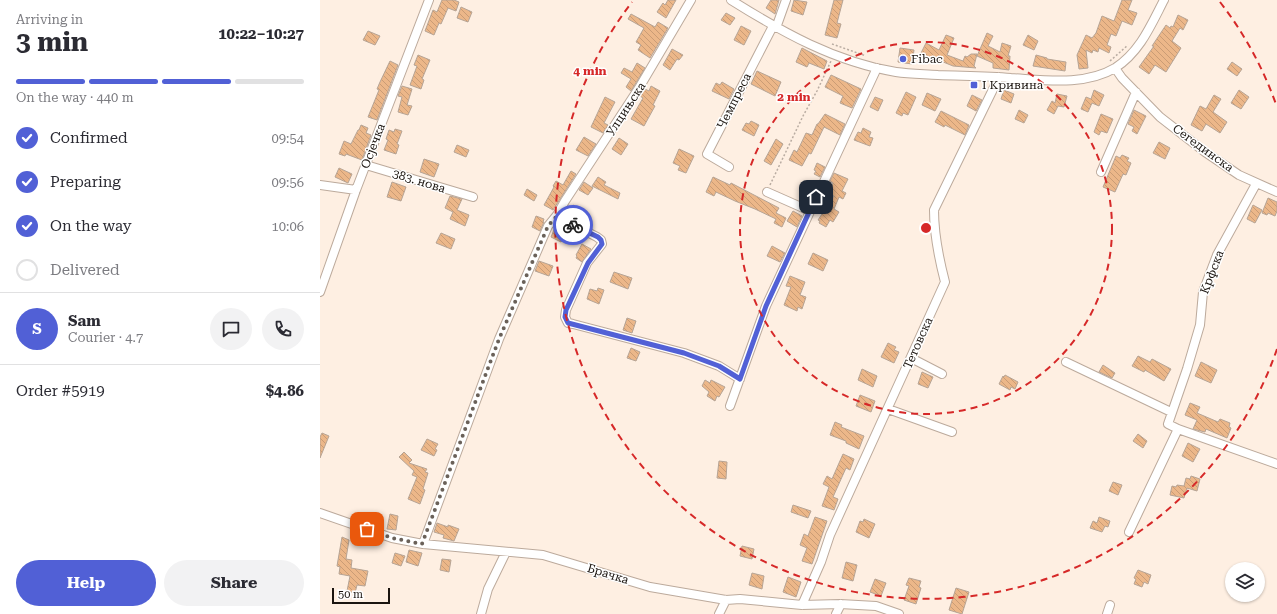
<!DOCTYPE html>
<meta charset="utf-8">
<style>
:root{--surface:#fff;--page:#f2f2f3;--text:#2b2b33;--muted:#7c7c81;--line:#e1e1e2;--accent:#5160d6}
body{margin:0;font-family:"Roboto Serif",serif;background:var(--page);color:var(--text);height:100vh;display:flex;flex-direction:column;font-size:15px;white-space:nowrap}
*{box-sizing:border-box;margin:0}
p{font-size:13px;color:var(--muted)}
.icon{flex:none;width:22px;height:22px;fill:none;stroke:currentColor;stroke-width:2;stroke-linecap:round;stroke-linejoin:round}
.map{position:relative;flex:1;overflow:hidden}
.panel{display:flex;flex-direction:column;background:var(--surface);width:320px}
.panel>*{flex:none}
.controls{position:absolute;left:905px;top:562px;display:grid;gap:8px}
.controls a{display:grid;place-items:center;width:40px;height:40px;border-radius:50%;background:var(--surface);box-shadow:0 1px 3px #0004;font-size:20px}
.scale{position:absolute;left:12px;bottom:10px;width:58px;box-sizing:border-box;padding-left:4px;border:2px solid #1a140f;border-top:0;font-size:11px;line-height:14px;white-space:nowrap;color:#1a140f;-webkit-text-stroke:3px #fff;paint-order:stroke}
.pin{position:absolute;display:grid;place-items:center;width:34px;height:34px;color:#fff;margin:-17px;border-radius:8px;box-shadow:0 2px 6px #0006}
.courier{position:absolute;display:grid;place-items:center;width:40px;height:40px;margin:-20px;border:3px solid #5160d6;border-radius:50%;background:#fff;color:#222;box-shadow:0 1px 5px #0007}
.overview em{font-style:normal;font-weight:700}
.overview div{display:flex;flex-direction:column-reverse}
.overview{display:flex;align-items:center;justify-content:space-between;height:68px;padding:0 16px}
h1{font-size:26px;font-weight:700;line-height:30px}
.bar{display:grid;grid-template-columns:repeat(4,1fr);gap:6px 4px;align-content:center;height:48px;padding:0 16px}
.bar i{height:5px;border-radius:3px;background:var(--line)}
.bar .on{background:var(--accent)}
.bar p{grid-column:span 4}
.line{display:flex;align-items:center;gap:10px;padding:0 16px;border-top:1px solid var(--line)}
.line div{flex:1}
.round{display:grid;place-items:center;flex:none;width:42px;height:42px;border-radius:21px;background:var(--page)}
ol{padding:0 16px;list-style:none}
li{display:flex;align-items:center;gap:12px;height:44px}
li p{margin-inline-start:auto}
li .icon{padding:4px;border-radius:50%;background:var(--accent);color:#fff;stroke-width:4}
li:last-child{color:var(--muted)}
li i{width:22px;height:22px;border:2px solid var(--line);border-radius:50%}
.cta{display:flex;gap:8px;margin-top:auto;padding:8px 16px}
.cta a{flex:1;height:46px;border-radius:24px;background:var(--accent);color:#fff;font-size:16px;font-weight:700;line-height:46px;text-align:center}
.cta a+a{background:var(--page);color:var(--text)}
main{display:flex;flex:1;min-height:0}
.map>svg:first-child{display:block}
</style>
<main>
<section class="panel">
<div class="overview"><div><h1>3 min</h1><p>Arriving in</p></div><em>10:22–10:27</em></div>
<div class="bar"><i class="on"></i><i class="on"></i><i class="on"></i><i></i><p>On the way · 440 m</p></div>
<ol>
<li><svg class="icon" aria-label="check" viewBox="0 0 24 24"><path d="M5 12l5 5 9-10"/></svg>Confirmed<p>09:54</p></li>
<li><svg class="icon" aria-label="check" viewBox="0 0 24 24"><path d="M5 12l5 5 9-10"/></svg>Preparing<p>09:56</p></li>
<li><svg class="icon" aria-label="check" viewBox="0 0 24 24"><path d="M5 12l5 5 9-10"/></svg>On the way<p>10:06</p></li>
<li><i></i>Delivered</li>
</ol>
<div class="line" style="height:72px"><b class="round" style="background:var(--accent);color:#fff">S</b><div><b>Sam</b><p>Courier · 4.7</p></div><a class="round"><svg class="icon" aria-label="chat" viewBox="0 0 24 24"><path d="M4 5h16v11H9l-5 4z"/></svg></a><a class="round"><svg class="icon" aria-label="phone" viewBox="0 0 24 24"><path d="M5 4h4l2 5-3 2q2 4 5 5l2-3 5 2v4C11 20 4 13 5 4z"/></svg></a></div>
<div class="line" style="height:52px"><div>Order #5919</div><b>$4.86</b></div>
<div class="cta"><a>Help</a><a>Share</a></div>
</section>
<div class="map">
<svg width="957" height="614" viewBox="0 0 957 614">
<defs>
<pattern id="building-back-hatch" width="6" height="6" patternUnits="userSpaceOnUse"><rect width="6" height="6" fill="#ecb789"/><path d="M-1 5l2 2M0 0l6 6M5-1l2 2" fill="none" stroke="#ca9c75"/></pattern>
</defs>
<rect width="100%" height="100%" fill="#feefe2"/>
<path fill="url(#building-back-hatch)" stroke="#b6a495" d="M122 0H134L139 2 136 11 128 8 121 24 119 23 114 35 105 31 113 10 117 12Z
M348 0H356L346 18 337 12 343 3 345 5Z
M451 0H459L455 14 446 8Z
M474 0 487 2 483 15 471 11Z
M514 0H523L517 23 521 24 517 38 505 35Z
M802 0H812L808 10 817 13 812 25 802 21 796 36 791 34 787 45 791 47 789 53 779 48 778 52 773 50 772 53 766 50 768 68 759 69 757 55 766 35 772 38 776 33 782 16 794 21Z
M141 7 152 12 148 22 137 18Z
M406 13 415 18 410 25 401 20Z
M311 14 335 27 338 22 348 28 330 58 318 50 321 45 316 42 324 28 308 19Z
M858 15 868 20 863 30 860 28 852 41 861 48 846 72 835 65 829 74 819 67 834 46H832L846 25 850 28 851 26 853 27Z
M421 26 431 31 424 45 414 40Z
M48 31 60 36 55 45 43 40Z
M667 33 673 36 668 46 680 52 682 43 691 46 688 56H690L689 70 673 68V63L657 56Z
M626 35 634 38 627 55 643 61 645 56 647 57 651 54H657L654 66 656 68 633 66 611 57 610 60 600 55 606 43 619 50Z
M708 35 718 41 714 50 703 45Z
M482 48 507 61 504 69 489 63 487 67 476 62Z
M580 48 594 50 592 64 578 62Z
M352 49 363 55 359 60 357 59 350 70 343 65Z
M98 55 110 60 102 79 104 80 101 89 90 85 97 66 94 65Z
M716 55 727 58V59L746 62 745 71 713 66Z
M70 61 78 65 57 120 48 117 59 90 57 89 60 82Z
M912 62 922 69 917 76 907 69Z
M317 63 325 68 311 91 306 87 311 79 301 73 304 68 312 72Z
M437 71 461 82 455 96 431 84Z
M511 75 541 89 532 108 520 103 523 96 505 87Z
M402 82 414 89 409 99 392 91 396 83 400 85Z
M82 86 92 89 87 105 92 106 88 115 78 112 82 97 78 96Z
M331 86 340 91 333 105 335 106 324 126 311 119 323 98 320 96 325 89 329 91Z
M684 90 694 94 691 103 681 99Z
M774 90 784 95 779 106 772 103 768 112 761 109 766 97 771 99Z
M919 90 929 97 921 109 911 103Z
M586 92 596 97 588 115 583 113 582 116 576 113Z
M607 93 621 99 615 111 602 105Z
M737 94 747 96 744 107 738 106 734 114 727 110 732 101 735 103Z
M652 95 662 100 656 111 647 106Z
M894 95 901 99 893 112 907 122 900 133 886 124 882 131 871 125 880 106 886 109Z
M285 97 295 102 284 123 288 125 283 133 271 127Z
M555 97 563 100 558 111 550 107Z
M699 110 708 115 704 123 695 119Z
M814 110 826 116 817 134 812 131 814 127 808 124Z
M621 111 649 125 645 135 625 125 624 127 615 122Z
M505 114 525 124 520 135 504 127 491 154 489 153 482 166 469 160 474 150 477 152 486 133 492 135 497 124H498Z
M781 114 793 119 787 133 781 131 779 135 774 132Z
M431 121 439 125 434 136 422 130 426 123 429 124Z
M41 125 48 128 46 133 51 135 42 160 26 154 25 156 19 154 24 141 31 144 38 130H39Z
M543 128 551 132 549 137 553 138 550 146 534 140 538 132 541 133Z
M75 129 82 131 77 144 79 145 76 154 64 150 68 140 66 139 69 130 74 132Z
M264 137 276 144 268 156 256 150Z
M299 138 308 144 301 155 292 149Z
M456 139 463 144 451 165 444 161Z
M839 142 850 148 845 159 833 153Z
M137 145 149 150 146 157 134 152Z
M359 149 374 156 366 173 358 170 360 166 353 163Z
M802 155 809 158 807 161 811 163 806 175 803 174 795 192 783 187 796 156 800 158Z
M104 159 119 164 114 177 100 172Z
M497 163 505 167 500 177 494 174 496 171 494 170Z
M19 168 32 174 28 183 15 177Z
M251 171 256 174 233 210 224 205 234 187 233 186 236 181 243 185Z
M514 173 528 179 522 191 526 193 523 199 519 197 514 209 519 212 513 222 510 220 506 227 499 223 500 221 498 220 514 196 508 193 513 183 510 181Z
M278 177 286 182 284 185 300 193 298 199 272 186Z
M393 177 410 185 411 183 459 208 456 213 466 218 462 227 454 223 456 219 435 209 415 201 396 192 394 196 386 192Z
M72 182 86 187 81 201 67 197Z
M264 182 273 188 268 195 259 190Z
M207 189 217 195 214 201 204 195Z
M130 196 142 199 137 210 149 215 145 226 130 219 133 212 125 208Z
M948 198 957 202V211L955 216 948 213 947 215 942 213Z
M253 205 261 210 256 219 248 214Z
M933 205 942 210 935 223 927 219Z
M473 211 482 216 477 227 467 221Z
M216 216 224 219 223 222H224L220 231 212 227Z
M236 225 247 231 241 242 231 237Z
M121 233 135 239 131 249 116 243Z
M262 244 271 249 262 262 256 258 257 256 256 255Z
M452 246 465 253 460 262 447 256Z
M493 253 508 260 503 271 488 264Z
M219 261 233 266 229 276 215 271Z
M294 272 312 278 308 289 290 282Z
M470 276 485 282 480 295 486 297 482 309 478 307 477 311 464 305 471 287 466 286Z
M278 288 284 290 279 304 267 299 270 289 277 291Z
M307 318 316 321 312 333 303 330Z
M568 343 576 347 574 350 579 352 574 363 561 357Z
M311 348 320 352 316 361 307 358Z
M818 356 830 362 832 359 851 369 844 381 825 370 824 372 812 366Z
M881 362 897 370 891 383 875 376Z
M783 365 795 373 792 378 779 372Z
M542 369 557 376 553 387 538 380Z
M602 372 613 377 608 388 598 384Z
M685 375 698 382 695 389 691 387 690 390 679 384 683 376 684 377Z
M385 380 390 383 391 380 405 387 399 397 397 396 395 401 387 396 389 392 382 386Z
M540 395 555 401 551 412 536 406Z
M870 403 880 407 877 413 898 422 900 419 910 423 909 427 911 428 907 438 886 429 885 432 873 429 877 420 865 415Z
M515 422 522 425 521 427 544 436 539 449 526 443V441L510 435Z
M2 433 9 436 0 458V437Z
M818 434 827 441 823 448 813 441Z
M107 439 118 444 115 449 117 450 114 456 101 450Z
M868 443 880 449 873 462 862 456Z
M84 452 92 460 89 463 107 469 105 472 108 473 103 489 105 490 100 504 88 499 97 477 92 475 94 471 79 457Z
M523 454 534 459 530 470 526 468 513 497 518 499 514 510 502 506 509 487 503 484 507 476 512 479Z
M399 461 407 462 406 479 397 478Z
M871 476 880 479 877 491 867 488 864 498 850 495 852 486 856 487 857 485 864 486 866 478 870 479Z
M793 482 802 485 798 495 789 491Z
M473 505 491 511 488 518 471 512Z
M70 514 78 516 76 530 67 529Z
M495 517 507 521 492 564 482 561 487 548 480 545 484 534 488 536Z
M779 517 790 521 788 527 785 526 782 532 770 528 773 521 777 523Z
M544 519 555 524 549 538 536 532 540 521 543 522Z
M117 523 128 527V525L139 529 134 541 123 538 124 535 114 532Z
M22 537 29 540 26 559 32 560 31 568 48 571 45 586 37 585 35 593 27 591 30 576 19 574 20 567 17 566Z
M422 546 434 549 432 559 420 556Z
M89 550 102 553 98 566 86 562Z
M75 553 85 556 81 566 72 563Z
M122 559 131 560 129 572 120 570Z
M526 562 537 565 533 581 522 578Z
M818 570 831 575 828 584 824 582 822 587 814 584 816 579 814 578Z
M432 573 444 576 442 589 429 585Z
M468 577 481 582 476 597 463 592Z
M589 578 601 581 599 587 601 588 596 604 584 600 589 586 586 585Z
M555 579 566 583 561 596 550 592Z
M636 588 649 592 642 614 629 610Z"/>
<g fill="none" stroke-linecap="round" stroke-linejoin="round">
<g stroke="#bcaa9c" stroke-width="10">
<path id="minor" d="M371 0 319 88 245 201 237 215 242 219 277 237 281 240 282 244 267 263 246 310 245 317 248 323 253 324 364 353 399 366 420 379
M411 0C462 32 515 62 576 72 590 74 604 74 618 75 643 76 667 76 691 78 725 80 765 86 795 68 820 52 831 25 844 0
M456 28 466 0
M795 68 802 78 840 117 885 152 919 175 957 192
M46 165 153 197
M409 167 387 154 453 26
M781 172 816 92
M936 184 897 255 883 292 880 325 867 369 848 424 858 429 957 464
M0 185 36 190
M447 192 490 211
M0 292 36 190 109 0
M591 358 622 374
M746 362 851 412
M410 406 446 306 557 68
M568 409 632 432
M0 513 72 538 103 544 223 555 330 587 406 600 420 599 482 605 520 604 556 606 579 614
M809 532 858 429
M103 544 179 339 228 226 237 215
M482 605 501 562 510 535 625 282C619 259 614 234 614 210L679 77
M161 614 168 589 186 552
M399 614 406 600
M516 614 521 604
M787 614 790 605"/>
</g>
<path stroke="#b9aca2" stroke-width="1.5" stroke-dasharray="2 2" stroke-linecap="butt" d="M512 44 546 56
M790 61 808 45
M450 185 483 116 497 91 511 61"/>
<use href="#minor" stroke="#fff" stroke-width="8"/>
</g>
<g fill="none" stroke-linecap="round" stroke-linejoin="round">
<path stroke="#6a6159" stroke-width="4" stroke-dasharray="0 7.2" d="M47 529 72 538 102 544 179 339 228 226 237 216 253 225"/>
<path stroke="#5160d6" stroke-width="5" d="M253 225 278 237 281 240 282 244 268 263 246 310 245 317 248 323 364 353 399 366 420 379 446 306 496 197"/>
</g>
<g fill="none" stroke="#d62828" stroke-width="2" stroke-dasharray="7 5">
<circle cx="606" cy="228" r="186"/>
<path d="M957 349A371 371 0 1 1 312 2M900 2A371 371 0 0 1 957 107"/>
</g>
<g fill="#5160d6" stroke="#fff" stroke-width="1.5">
<circle cx="583" cy="59" r="4"/>
<rect x="650" y="81" width="8" height="8" rx="2"/>
</g>
<g text-anchor="middle" dominant-baseline="central" stroke-width="3" stroke-linejoin="round" paint-order="stroke">
<g font-size="12" fill="#1a140f" stroke="#fff" text-anchor="start">
<text x="591" y="59">Fibac</text>
<text x="662" y="85">I Кривина</text>
</g>
<g font-size="12" fill="#1a140f" stroke="#fff">
<text transform="translate(414 101) rotate(-63)">Чемпреса</text>
<text transform="translate(306 109) rotate(-57)">Улцињска</text>
<text transform="translate(53 146) rotate(-69)">Осјечка</text>
<text transform="translate(883 148) rotate(36)">Сегединска</text>
<text transform="translate(99 181) rotate(17)">383. нова</text>
<text transform="translate(892 272) rotate(-69)">Крфска</text>
<text transform="translate(598 343) rotate(-66)">Тетовска</text>
<text transform="translate(288 574) rotate(17)">Брачка</text>
</g>
</g>
<circle cx="606" cy="228" r="6" fill="#d62828" stroke="#fff" stroke-width="2"/>
<g font-size="12" text-anchor="middle" font-weight="bold" fill="#d62828" stroke="#fff" stroke-width="3" stroke-linejoin="round" paint-order="stroke">
<text x="270" y="75">4 min</text>
<text x="474" y="101">2 min</text>
</g>
</svg>
<div class="controls">
<a><svg class="icon" aria-label="layers" viewBox="0 0 24 24"><path d="M12 4l9 5-9 5-9-5zM3 14l9 5 9-5"/></svg></a>
</div>
<div class="scale">50 m</div>
<div class="pin" style="left:47px;top:529px;background:#ea580c"><svg class="icon" aria-label="bag" viewBox="0 0 24 24"><path d="M5 8h14l-1 12H6zM9 8a3 3 0 0 1 6 0"/></svg></div>
<div class="pin" style="left:496px;top:197px;background:#1f2937"><svg class="icon" aria-label="home" viewBox="0 0 24 24"><path d="M3 11l9-7 9 7M6 9v11h12V9"/></svg></div>
<div class="courier" style="left:253px;top:225px"><svg class="icon" aria-label="bike" viewBox="0 0 24 24"><circle cx="6" cy="16" r="4"/><circle cx="18" cy="16" r="4"/><path d="M6 16l4-8h5l3 8M10 8l3 8H6M13 5h3"/></svg></div>
</div>
</main>
